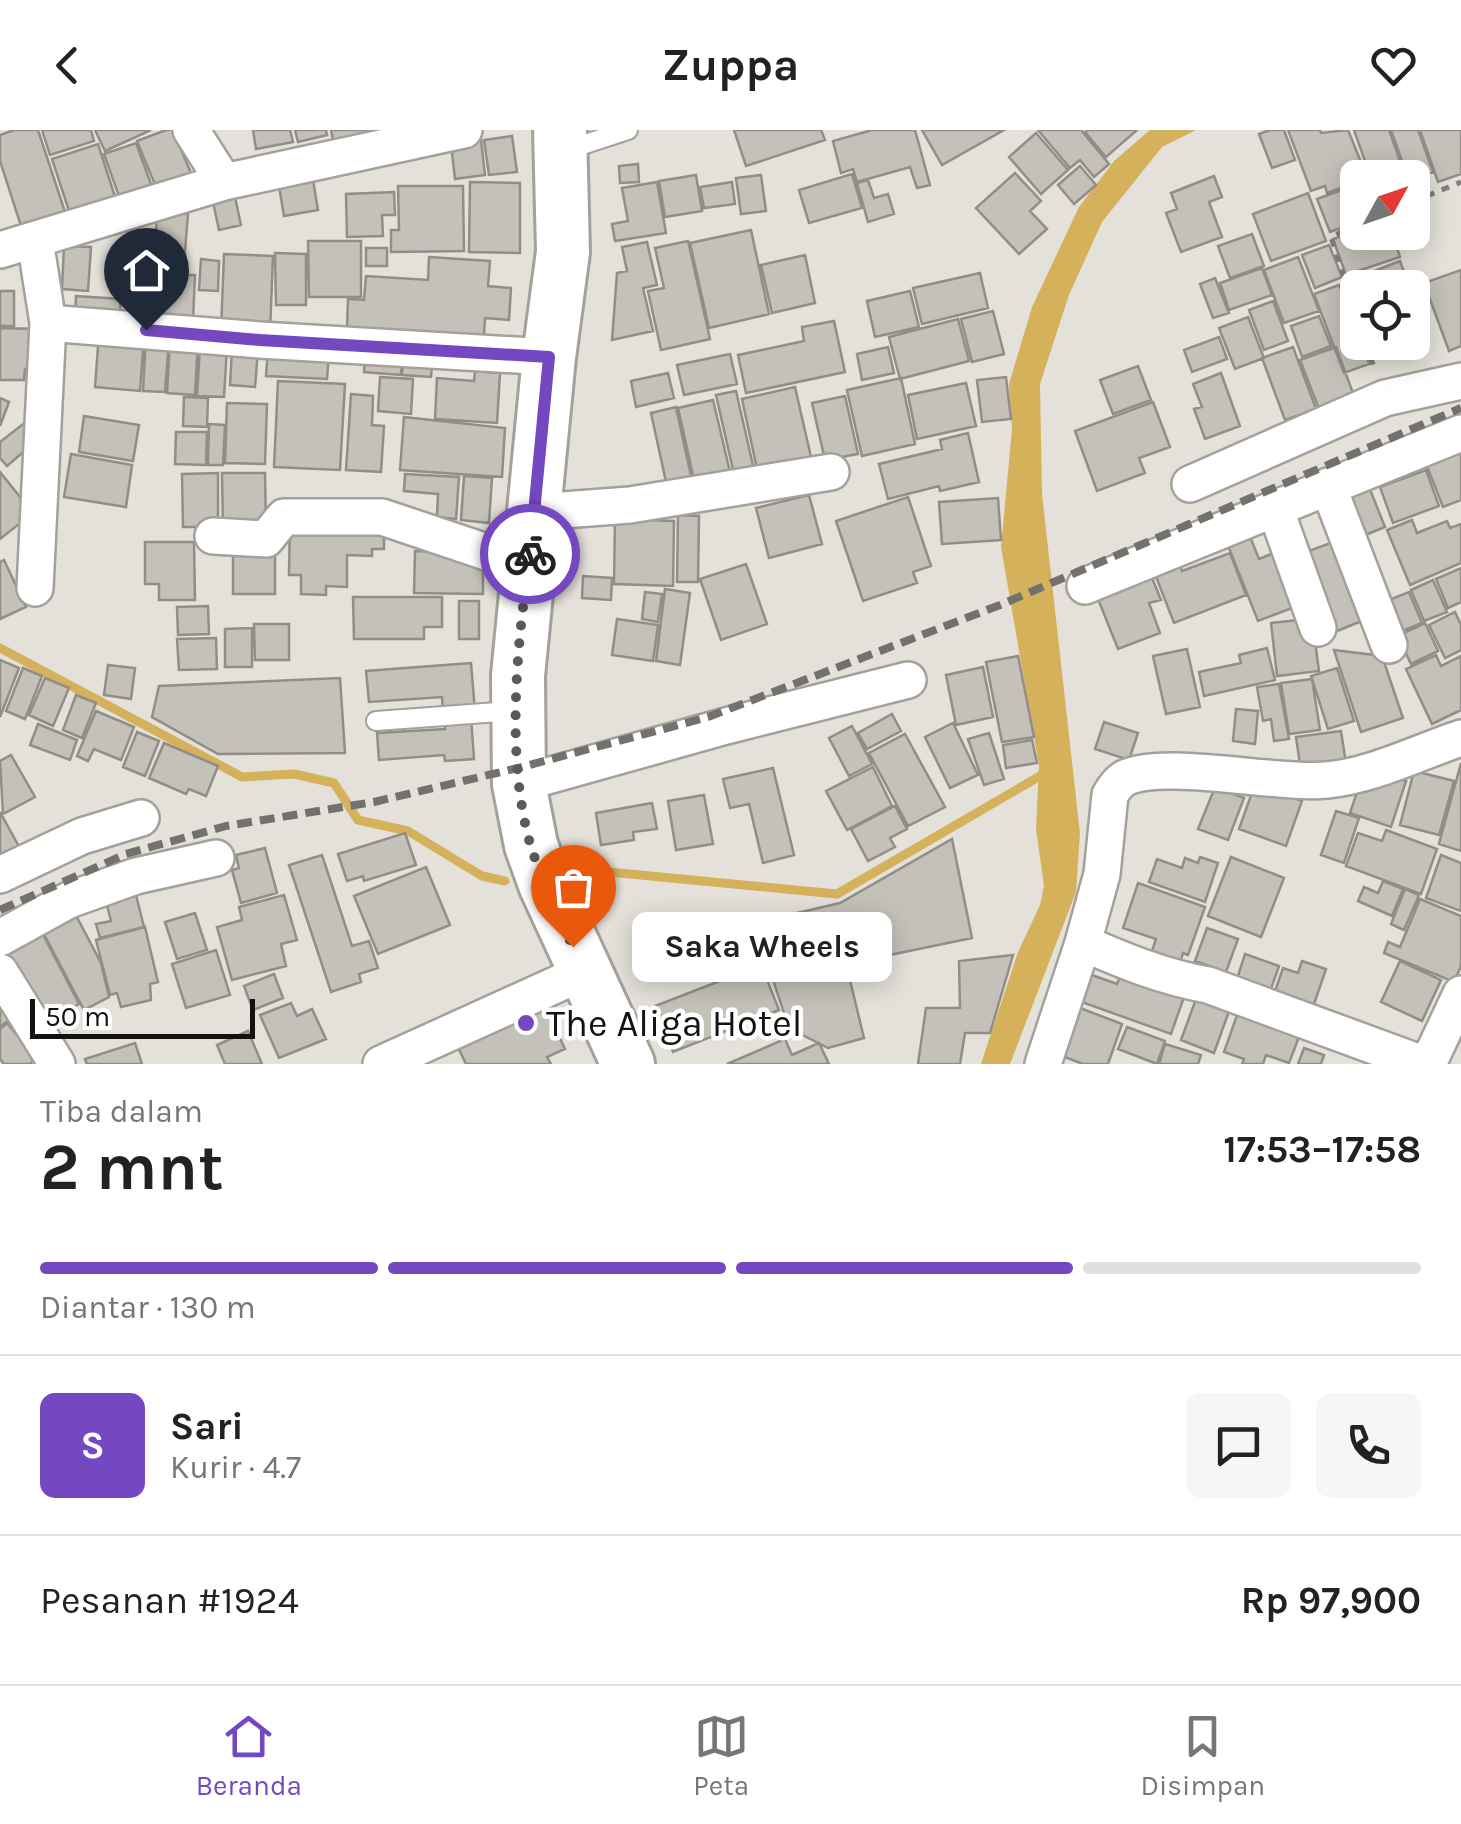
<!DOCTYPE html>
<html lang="id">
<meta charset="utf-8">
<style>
:root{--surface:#fff;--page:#f6f6f6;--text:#222;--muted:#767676;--line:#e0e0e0;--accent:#7448c1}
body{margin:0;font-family:Karla,sans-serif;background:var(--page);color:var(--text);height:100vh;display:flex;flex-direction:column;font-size:38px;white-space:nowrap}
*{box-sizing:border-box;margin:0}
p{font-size:32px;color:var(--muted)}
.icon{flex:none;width:55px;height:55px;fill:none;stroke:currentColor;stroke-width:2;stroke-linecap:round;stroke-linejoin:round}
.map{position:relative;height:934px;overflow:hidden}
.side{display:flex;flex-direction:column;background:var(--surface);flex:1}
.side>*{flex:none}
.needle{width:65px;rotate:50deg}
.buttons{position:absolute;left:1340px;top:30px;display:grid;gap:20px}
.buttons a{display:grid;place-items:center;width:90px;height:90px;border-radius:15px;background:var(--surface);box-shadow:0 5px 25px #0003;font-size:50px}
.scale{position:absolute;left:30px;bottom:25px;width:225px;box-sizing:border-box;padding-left:10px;border:5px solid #131210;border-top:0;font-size:28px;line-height:35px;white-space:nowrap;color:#131210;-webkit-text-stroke:8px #fff;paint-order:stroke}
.pin{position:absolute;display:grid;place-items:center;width:85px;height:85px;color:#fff;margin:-102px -42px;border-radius:50% 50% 50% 0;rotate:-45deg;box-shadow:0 0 10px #0007}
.pin .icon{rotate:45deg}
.courier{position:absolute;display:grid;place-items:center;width:100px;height:100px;margin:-50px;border:8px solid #7448c1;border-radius:50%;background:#fff;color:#222;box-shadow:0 2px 12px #0007}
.bubble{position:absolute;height:70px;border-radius:15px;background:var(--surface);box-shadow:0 5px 25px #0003;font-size:32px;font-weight:700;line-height:70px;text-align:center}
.head em{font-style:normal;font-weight:700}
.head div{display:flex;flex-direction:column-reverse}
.head{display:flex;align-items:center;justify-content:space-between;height:170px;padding:0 40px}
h1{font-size:65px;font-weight:700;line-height:75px}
.bar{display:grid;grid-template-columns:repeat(4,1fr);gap:15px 10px;align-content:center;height:120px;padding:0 40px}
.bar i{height:12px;border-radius:8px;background:var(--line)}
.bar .active{background:var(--accent)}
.bar p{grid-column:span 4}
.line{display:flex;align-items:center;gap:25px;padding:0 40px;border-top:2px solid var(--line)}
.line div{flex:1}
.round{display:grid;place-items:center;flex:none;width:105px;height:105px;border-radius:15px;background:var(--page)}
header{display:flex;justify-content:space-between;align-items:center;height:130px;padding:0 40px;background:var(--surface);font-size:45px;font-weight:700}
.dock{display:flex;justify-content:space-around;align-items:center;height:140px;border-top:2px solid var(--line);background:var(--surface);font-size:28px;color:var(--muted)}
.dock a{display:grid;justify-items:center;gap:5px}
.dock .active{color:var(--accent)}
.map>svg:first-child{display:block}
</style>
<header><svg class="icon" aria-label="back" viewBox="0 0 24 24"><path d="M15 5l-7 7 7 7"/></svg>Zuppa<svg class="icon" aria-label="heart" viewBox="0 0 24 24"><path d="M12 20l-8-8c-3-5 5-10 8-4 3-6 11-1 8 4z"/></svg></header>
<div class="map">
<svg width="1461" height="934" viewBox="0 0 1461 934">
<rect width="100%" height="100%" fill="#e4e1da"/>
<path fill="#d6b15b" d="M1150 0H1196L1162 17 1102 92 1069 165 1040 254 1042 364 1080 703 1076 762 1010 934H981L1018 822 1040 775 1044 756 1036 699 1039 636 1001 417 1012 299 1009 254 1032 177 1079 77 1114 31Z"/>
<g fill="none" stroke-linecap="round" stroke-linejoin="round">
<path stroke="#d6b15b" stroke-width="9" d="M0 518 242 647 294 644 334 653 358 690 408 701 482 746 505 751
M599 741 837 764 1047 642"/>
</g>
<path fill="#c4c1ba" stroke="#918e88" stroke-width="2.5" d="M14 0H38L66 85 22 99 0 31V5Z
M42 0H91L94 11 50 25Z
M95 0H151L105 21Z
M166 0H173L193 48 158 62 137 11Z
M253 0H290L293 12 256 19Z
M295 0H326L327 5 298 12Z
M331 0H368L370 8 334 15Z
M734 0H821L825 10 746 36Z
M872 0H915L930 55 917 58 910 37 857 52 853 39 841 43 833 11Z
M922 0H1004L942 35Z
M1038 0H1081L1109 34 1094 47 1080 30 1070 38Z
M1088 0H1137L1106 27 1085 2Z
M1270 0H1284L1295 30 1272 38 1259 4Z
M1288 0H1320L1321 3 1348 0 1365 42 1350 47 1352 54 1327 63 1325 56 1311 61Z
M1354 0H1389L1406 48H1371Z
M1391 0H1418L1433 42 1412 49 1408 48Z
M1420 0H1461V44L1438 52Z
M1036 3 1068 40 1041 64 1009 27Z
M512 6 517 42 489 45 484 10Z
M481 10 485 45 455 49 451 14Z
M136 13 152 57 120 69 104 24Z
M98 14 116 70 70 84 52 29Z
M638 34 639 52 620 53 619 36Z
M1080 36 1096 55 1074 74 1058 55Z
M1015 43 1041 71 1030 81 1047 99 1019 124 976 78Z
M852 44 862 78 809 93 799 60Z
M696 45 702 81 665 87 659 51Z
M761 45 766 81 741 84 736 48Z
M1214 46 1222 67 1209 72 1222 107 1181 122 1166 83 1177 79 1171 63Z
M313 50 318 80 284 86 279 56Z
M868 50 874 68 888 64 894 84 868 92 857 53Z
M470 52 520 53V123L469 122Z
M657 52 666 103 615 111 612 94 628 91 622 58Z
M732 52 735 74 704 78 700 57Z
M1358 54V92L1330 102 1317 69Z
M398 56H463L464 121 391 122V100H399Z
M394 62 395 85H382L383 106 347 107 346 64Z
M1308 63 1326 111 1271 131 1253 84Z
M235 67 241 95 219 100 213 72Z
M157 83 188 84 185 121 155 119Z
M128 100 152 101 150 141 126 139Z
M751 100 769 184 709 198 690 113Z
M1358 101 1392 102 1400 127 1346 145 1333 109Z
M1252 104 1264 136 1230 148 1218 116Z
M308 111H361V167H309Z
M688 111 710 209 661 220 648 161 664 158 655 118Z
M647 112 657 155 643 158 653 201 612 210 617 143 627 141 622 117Z
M1329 115 1342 147 1315 158 1302 125Z
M64 116 91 117 88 161 62 159Z
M366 118H387V136H366Z
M155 122 185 124 183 145H195L193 190 152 188Z
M275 123 306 124V175H276Z
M224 124 273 126 270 203 221 201Z
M805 125 815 173 772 183 761 135Z
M429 127 490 131 488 156 511 158 509 190 485 188 483 220 347 199 348 169 364 170 366 146 428 150Z
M1298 127 1319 181 1284 193 1264 140Z
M201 129 219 131 218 161 199 160Z
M1400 131 1410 158H1358V175L1349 151Z
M1262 138 1272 165 1229 180 1220 153Z
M1461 140V216L1449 221 1424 153Z
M980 143 988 178 922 194 913 158Z
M1215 148 1229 183 1213 188 1200 154Z
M1339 155 1358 203V212H1361L1369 234 1344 243 1314 164Z
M0 161H14V196H0Z
M910 161 919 197 875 207 867 171Z
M76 166 121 169 119 193 75 190Z
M1273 171 1288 211 1264 220 1249 180Z
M993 181 1004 224 972 232 961 189Z
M1319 186 1331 216 1302 227 1291 196Z
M1248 187 1264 228 1235 239 1219 198Z
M958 189 969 231 900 249 889 207Z
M834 191 845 242 746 263 738 225 804 211 802 197Z
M0 198 38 199 37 240 25 239 24 250H0Z
M99 203 144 207 140 261 95 257Z
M146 207 169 209 165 262 143 261Z
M1219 207 1227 229 1192 242 1184 220Z
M170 208 198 210 195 265 167 263Z
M200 216 227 218 224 267 197 266Z
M888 217 894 243 862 250 857 224Z
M1293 217 1316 279 1285 290 1262 228Z
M1336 217 1354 266 1319 279 1300 230Z
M232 219 258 221 255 257 230 255Z
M268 219 329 223 327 249 266 246Z
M365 222 402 224 401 245 364 242Z
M404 222 433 224 431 247 402 245Z
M730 224 737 254 684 265 677 235Z
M1138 236 1151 270 1113 284 1100 250Z
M475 241 500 243 497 293 435 289 437 248 474 251Z
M668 243 674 268 636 277 631 251Z
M1221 243 1240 296 1205 309 1194 279 1202 277 1193 254Z
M380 247 413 249 411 284 378 281Z
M1006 247 1011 289 982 292 977 250Z
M901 248 915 314 862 326 847 260Z
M278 251 345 254 340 340 274 337Z
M966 253 976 296 917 309 908 265Z
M795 257 811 327 757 339 742 269Z
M736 261 754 340 734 344 716 265Z
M351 264 373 266 372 295 384 296 381 342 346 340Z
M845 266 858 324 825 330 812 273Z
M184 267 208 268 207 297 183 296Z
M0 268 9 272 0 296Z
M713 270 731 346 695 354 678 278Z
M1153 272 1170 317 1139 328 1145 343 1097 361 1075 301Z
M227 273 267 274 265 334 225 333Z
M676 277 691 346 666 352 651 283Z
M84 286 139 295 133 331 79 322Z
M404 287 505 298 502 347 400 340Z
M27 291 35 312 7 336 0 328V312Z
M209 294 225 295 223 335H208Z
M176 302H207L206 335 175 334Z
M968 303 979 352 940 361 939 356 888 369 879 334 942 319 940 310Z
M1461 317V370L1443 377 1425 331Z
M71 324 132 335 126 377 64 367Z
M1426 340 1439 376 1393 393 1380 357Z
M0 342 33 383 0 409Z
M218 343V397H183L182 344Z
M222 343H265L266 398H223Z
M405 344 459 347 456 389 437 387 438 364 404 361Z
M464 346 492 348 489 393 461 390Z
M1369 357 1385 397 1363 406 1347 366Z
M809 365 822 414 769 428 756 378Z
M908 367 931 436 913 442 917 453 863 471 836 391Z
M998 368 1001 410 942 414 939 372Z
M678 385 699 386 698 452H677Z
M290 388 384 390V419H372V426L347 425V457L326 456V465L301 464V445H289Z
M615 389 674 391 673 456 614 454Z
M1412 390 1417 403 1447 391 1450 398 1461 394V433L1410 455 1387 400Z
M1249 404 1259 429 1278 421 1300 475 1258 491 1227 413Z
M1344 408 1374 486 1337 501 1306 422Z
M145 412H194L195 470H159V454H145Z
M233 413 275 414V464H233Z
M415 421 483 422V464L414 463Z
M1230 423 1246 465 1174 493 1155 444 1180 434 1182 441Z
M4 430 26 477 0 489V432Z
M746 434 767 494 721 510 700 449Z
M1461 438V472L1448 478 1436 449Z
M1150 443 1161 470 1149 473 1160 503 1118 519 1096 464Z
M583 446 612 448 611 470 582 468Z
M1433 450 1447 482 1424 491 1411 460Z
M665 459 690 463 680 535 656 531Z
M645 462 662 464 658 492 642 489Z
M1409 462 1422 493 1392 505 1379 474Z
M353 467H442V497H424V509H354Z
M459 471H479V509H459Z
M208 476 209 504 178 505 177 477Z
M1455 482 1461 495V520L1445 528 1429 495Z
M617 489 658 495 653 531 612 525Z
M1307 489 1315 511 1319 541 1277 546 1271 493Z
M1425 493 1438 521 1411 534 1398 506Z
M254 494H289V530H255Z
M252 498V537H225V499Z
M216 508 217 539 179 540 177 509Z
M1267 518 1275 550 1204 566 1199 542 1241 533 1239 525Z
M1187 519 1200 577 1166 584 1153 526Z
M1334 520 1382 526 1403 588 1361 602Z
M1436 525 1441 536 1461 526V580L1432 594 1406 539Z
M1018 526 1034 607 1002 612 986 532Z
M0 530 19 538 0 587Z
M471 533 475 581 443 583 442 567 369 572 366 541Z
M108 535 135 538 131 569 104 565Z
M983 537 993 587 956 595 946 545Z
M23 538 42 546 25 589 6 581Z
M1337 538 1354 591 1328 599 1311 546Z
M45 548 69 558 53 596 29 585Z
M340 548 345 623 218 624 152 587 159 556Z
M1312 549 1320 600 1289 604 1281 553Z
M1279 554 1289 609 1274 611 1271 589 1263 591 1257 557Z
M76 565 96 573 82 608 63 600Z
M1236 579 1258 581 1255 614 1233 611Z
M96 581 134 597 121 630 94 619 88 631 77 626Z
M892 584 901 601 867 619 858 603Z
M471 587 474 629 445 631 444 625 379 630 377 603 445 599 444 590Z
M1104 592 1138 603 1129 630 1095 619Z
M953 593 978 645 950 658 925 607Z
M38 594 77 610 70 630 30 615Z
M852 596 872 634 849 646 829 608Z
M1341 601 1346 634 1301 641 1296 607Z
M137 602 159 611 145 646 123 637Z
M989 603 1004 649 984 655 968 609Z
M905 604 945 677 908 696 869 623Z
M1032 610 1037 633 1006 638 1003 615Z
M164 613 218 636 206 666 189 659 186 664 149 648Z
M11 625 35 667 3 684 0 631Z
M1461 633V721L1439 714Z
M873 637 892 676 847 700 826 661Z
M773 638 794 725 763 733 749 674 730 678 723 649Z
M1414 641 1454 651 1439 705 1400 695Z
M1380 643 1406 651 1391 697 1350 683 1360 653 1375 658Z
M1255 654 1302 671 1286 716 1239 699Z
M1215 657 1244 668 1228 710 1198 699Z
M704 665 713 714 676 720 668 671Z
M652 673 657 699 633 702 634 710 601 715 596 683Z
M895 676 907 699 890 708 895 717 868 731 851 699Z
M1336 681 1359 688 1344 733 1321 725Z
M0 682 23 724 0 736Z
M1386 700 1437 719 1421 764 1346 736 1358 703 1382 711Z
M405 703 416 735 364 751 363 746 347 751 338 724Z
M952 709 972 808 846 834 864 908 828 918 789 898 754 793 840 773Z
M265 718 277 763 241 773 232 740 239 738 236 725Z
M322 725 352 816 369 811 378 838 359 844 361 852 331 862 289 735Z
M1441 725 1461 733V781L1426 768Z
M1200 727 1218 733 1205 772 1149 752 1157 729 1182 738 1185 728 1198 733Z
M1231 727 1284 748 1261 807 1208 786Z
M426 737 450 795 378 824 354 766Z
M1383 751 1403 759 1392 786 1358 771 1364 757 1378 763Z
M1138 753 1205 777 1188 825 1183 823 1179 837 1150 827 1156 809 1123 798Z
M134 757 144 797 100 808 96 794 111 791 104 764Z
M1405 759 1419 765 1404 800 1391 794Z
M284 765 297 810 281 814 286 836 232 850 217 797 242 790 239 777Z
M1420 769 1461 786V836L1454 852 1384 823 1388 812 1400 817Z
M70 774 101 833 109 867 84 880 37 791Z
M195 783 207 820 177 829 165 792Z
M36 791 79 874 43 893 0 812Z
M145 797 158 852 150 854 151 870 121 877 117 863 110 865 96 810Z
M1207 798 1238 809 1226 842 1195 831Z
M216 820 230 865 186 878 172 834Z
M1245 824 1279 836 1268 867 1235 855Z
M1013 825 990 903H965L960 934H918L926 878H960L959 831Z
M1302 831 1326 839 1311 883 1272 870 1283 838 1298 843Z
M1400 831 1441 850 1422 891 1381 872Z
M761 835 779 880 673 922 655 876Z
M274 844 283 868 253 880 244 856Z
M1089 844 1117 854 1121 844 1184 867 1171 904 1079 871Z
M1200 858 1233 870 1214 923 1181 910Z
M0 870 14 886 0 897Z
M1242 871 1304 894 1289 933 1266 925 1263 934H1242L1244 929 1224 922Z
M291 873 297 886 312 879 326 909 279 928 260 885Z
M543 873 565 919 547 927 551 934H466L456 913Z
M1072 875 1122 894 1108 934H1083L1054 923Z
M7 893 16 904 24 897 44 922 30 934H4L0 929V899Z
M1127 897 1165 911 1157 934 1118 919Z
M248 901 262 934H225L217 915Z
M785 909 792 925 819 913 829 934H727Z
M135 913 142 934H87L85 929Z
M1165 914 1201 925 1198 934H1159Z
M1304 918 1324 925 1321 934H1298Z"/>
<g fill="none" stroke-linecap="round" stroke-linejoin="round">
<g stroke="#a4a19b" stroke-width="22">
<path id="lane" d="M567 20 628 0
M376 591 512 581"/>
</g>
<g stroke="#a4a19b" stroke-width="40">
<path id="street" d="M191 0 224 52
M35 110 48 193 35 458
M0 120 224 52 464 0
M48 193 260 210 549 227
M1190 354 1385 268 1461 251
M1328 356 1389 515
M1275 378 1318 498
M536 382 630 375 831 342
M213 406 266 409 284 387H382L528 436
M1085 456 1461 303
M519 654 726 596 908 550
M0 745 82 706 141 688
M0 808 69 770 136 746 216 728
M1083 813 1102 744 1110 665C1114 658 1118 652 1125 648 1164 629 1277 655 1327 650 1372 646 1419 622 1461 608
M0 842 57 934
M381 934 584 842
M1043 934 1083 813C1124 831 1163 847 1208 855L1423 934
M1428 934 1461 864"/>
</g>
<g stroke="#a4a19b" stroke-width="58">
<path id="primary" d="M560 0 563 122 549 227 518 546 519 654 531 715 545 754 628 934"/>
</g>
<path stroke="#817f7a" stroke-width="5" stroke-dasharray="8 8" stroke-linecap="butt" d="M1412 72 1461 52
M1358 94 1331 107 1358 191
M1365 212 1374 237"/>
<use href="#lane" stroke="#fff" stroke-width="18"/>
<use href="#street" stroke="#fff" stroke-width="35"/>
<use href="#primary" stroke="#fff" stroke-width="52"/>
<path stroke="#73716d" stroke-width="8" stroke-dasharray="15 8" stroke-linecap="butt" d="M0 780 126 724 226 696 374 672 518 638 708 587 1000 475 1461 278"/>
</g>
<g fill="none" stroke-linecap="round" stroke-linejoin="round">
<path stroke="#5c5a57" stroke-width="10" stroke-dasharray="0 18" d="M530 424C517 514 505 628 531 717 542 751 558 784 573 817"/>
<path stroke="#7448c1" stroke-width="12" d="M146 200 260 210 549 227 530 424"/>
</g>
<circle fill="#7448c1" stroke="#fff" stroke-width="4" cx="526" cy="893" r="10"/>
<g text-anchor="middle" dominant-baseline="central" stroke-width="9" stroke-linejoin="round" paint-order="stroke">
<g font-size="38" fill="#131210" stroke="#fff" text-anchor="start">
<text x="546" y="893">The Aliga Hotel</text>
</g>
</g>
</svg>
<div class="buttons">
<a><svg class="needle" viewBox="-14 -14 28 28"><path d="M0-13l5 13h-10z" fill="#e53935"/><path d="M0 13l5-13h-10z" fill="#767676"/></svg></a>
<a><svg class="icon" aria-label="locate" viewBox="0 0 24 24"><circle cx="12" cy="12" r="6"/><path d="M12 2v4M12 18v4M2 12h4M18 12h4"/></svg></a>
</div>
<div class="scale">50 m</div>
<div class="pin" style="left:573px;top:817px;background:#ea580c"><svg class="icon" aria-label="bag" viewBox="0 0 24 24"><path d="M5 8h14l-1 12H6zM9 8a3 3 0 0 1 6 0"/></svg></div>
<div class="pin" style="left:146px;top:200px;background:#1f2937"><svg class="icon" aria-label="home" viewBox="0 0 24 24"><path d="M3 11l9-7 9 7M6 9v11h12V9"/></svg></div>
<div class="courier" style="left:530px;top:424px"><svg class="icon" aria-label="bike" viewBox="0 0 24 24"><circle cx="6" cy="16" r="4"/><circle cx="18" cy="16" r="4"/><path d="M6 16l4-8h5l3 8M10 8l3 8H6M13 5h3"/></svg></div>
<div class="bubble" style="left:632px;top:782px;width:260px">Saka Wheels</div>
</div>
<section class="side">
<div class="head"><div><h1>2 mnt</h1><p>Tiba dalam</p></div><em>17:53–17:58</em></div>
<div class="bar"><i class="active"></i><i class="active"></i><i class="active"></i><i></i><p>Diantar · 130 m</p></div>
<div class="line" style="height:180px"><b class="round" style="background:var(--accent);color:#fff">S</b><div><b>Sari</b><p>Kurir · 4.7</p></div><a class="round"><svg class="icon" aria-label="chat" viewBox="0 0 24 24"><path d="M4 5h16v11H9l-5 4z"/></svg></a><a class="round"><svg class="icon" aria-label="phone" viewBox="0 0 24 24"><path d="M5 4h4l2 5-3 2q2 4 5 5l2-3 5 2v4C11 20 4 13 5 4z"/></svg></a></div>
<div class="line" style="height:130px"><div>Pesanan #1924</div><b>Rp 97,900</b></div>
</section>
<nav class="dock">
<a class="active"><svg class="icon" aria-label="home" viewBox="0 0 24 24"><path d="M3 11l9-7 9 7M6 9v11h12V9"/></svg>Beranda</a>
<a><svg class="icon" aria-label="map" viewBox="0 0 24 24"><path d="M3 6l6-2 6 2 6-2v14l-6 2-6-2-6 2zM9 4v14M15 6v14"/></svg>Peta</a>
<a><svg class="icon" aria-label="saved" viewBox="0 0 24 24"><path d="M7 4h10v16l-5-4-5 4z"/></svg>Disimpan</a>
</nav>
